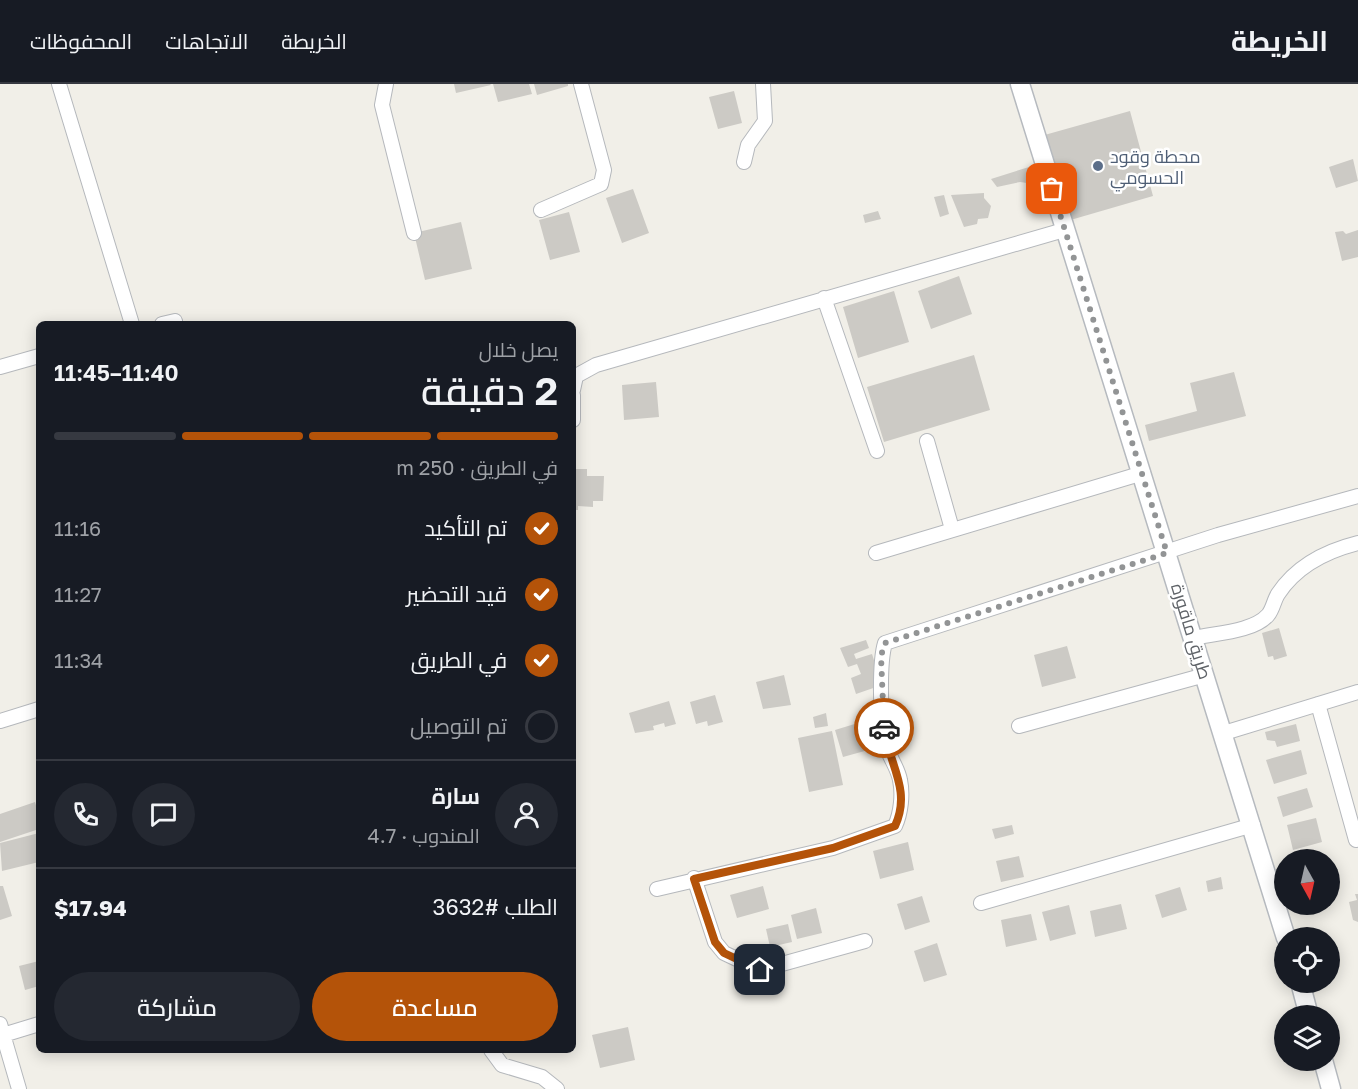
<!DOCTYPE html>
<html lang="ar">
<meta charset="utf-8">
<style>
:root{--surface:#171b24;--page:#242831;--text:#f1f3f6;--muted:#9ea1a6;--line:#363941;--accent:#b45309}
body{margin:0;font-family:"Golos Text",Cairo,sans-serif;background:var(--page);color:var(--text);direction:rtl;height:100vh;display:flex;flex-direction:column;font-size:22px;white-space:nowrap}
*{box-sizing:border-box;margin:0}
p{font-size:20px;color:var(--muted)}
.icon{flex:none;width:33px;height:33px;fill:none;stroke:currentColor;stroke-width:2;stroke-linecap:round;stroke-linejoin:round}
.map{position:relative;flex:1;overflow:hidden;direction:ltr}
.details{position:absolute;left:36px;top:237px;width:540px;height:732px;display:flex;flex-direction:column;background:var(--surface);border-radius:9px;box-shadow:0 3px 15px #0003;direction:rtl}
.details>*{flex:none}
.needle{width:39px;rotate:172deg}
.tools{position:absolute;left:1274px;top:765px;display:grid;gap:12px}
.tools a{display:grid;place-items:center;width:66px;height:66px;border-radius:50%;background:var(--surface);box-shadow:0 3px 15px #0003;font-size:30px}
.pin{position:absolute;display:grid;place-items:center;width:51px;height:51px;color:#fff;margin:-26px;border-radius:12px;box-shadow:0 3px 9px #0006}
.courier{position:absolute;display:grid;place-items:center;width:60px;height:60px;margin:-30px;border:4px solid #b45309;border-radius:50%;background:#fff;color:#222;box-shadow:0 2px 8px #0007}
.overview em{font-style:normal;font-weight:600}
.overview div{display:flex;flex-direction:column-reverse}
.overview{display:flex;align-items:center;justify-content:space-between;height:102px;padding:0 18px}
h1{font-size:39px;font-weight:600;line-height:45px}
.bar{display:grid;grid-template-columns:repeat(4,1fr);gap:9px 6px;align-content:center;height:72px;padding:0 18px}
.bar i{height:8px;border-radius:4px;background:var(--line)}
.bar .selected{background:var(--accent)}
.bar p{grid-column:span 4}
.line{display:flex;align-items:center;gap:15px;padding:0 18px;border-top:2px solid var(--line)}
.line div{flex:1}
.round{display:grid;place-items:center;flex:none;width:63px;height:63px;border-radius:32px;background:var(--page)}
ol{padding:0 18px;list-style:none}
li{display:flex;align-items:center;gap:18px;height:66px}
li p{margin-inline-start:auto}
li .icon{padding:6px;border-radius:50%;background:var(--accent);color:#fff;stroke-width:4}
li:last-child{color:var(--muted)}
li i{width:33px;height:33px;border:3px solid var(--line);border-radius:50%}
.cta{display:flex;gap:12px;margin-top:auto;padding:12px 18px}
.cta a{flex:1;height:69px;border-radius:36px;background:var(--accent);color:#fff;font-size:24px;font-weight:600;line-height:69px;text-align:center}
.cta a+a{background:var(--page);color:var(--text)}
header{display:flex;align-items:center;gap:36px;box-sizing:border-box;height:84px;padding:0 30px;background:var(--surface);border-bottom:2px solid var(--line)}
header strong{font-size:28px}
nav{display:flex;gap:33px;margin-inline-start:auto;font-size:21px}
.map>svg:first-child{display:block}
</style>
<header>
<strong>الخريطة</strong>
<nav><a>الخريطة</a><a>الاتجاهات</a><a>المحفوظات</a></nav>
</header>
<div class="map">
<svg width="1358" height="1005" viewBox="0 0 1358 1005">
<rect width="100%" height="100%" fill="#f1efe8"/>
<path fill="#cccac5" d="M454 0H490L491 1 456 9Z
M493 0H529L532 10 498 18Z
M534 0H568V2L537 11Z
M734 7 742 39 718 45 709 13Z
M1130 27 1153 112 1067 137 1041 52Z
M1353 75 1358 97 1336 104 1329 83Z
M1029 83 1034 100 1020 98 997 103 991 95Z
M633 105 649 149 622 159 606 114Z
M984 109V114L991 122 988 134 978 135 977 140 964 143 951 111Z
M944 111 949 130 940 133 934 113Z
M878 127 881 135 865 139 863 131Z
M569 128 580 168 550 176 539 136Z
M461 138 472 185 425 196 414 149Z
M1358 146V173L1342 177 1335 148 1343 147 1346 150Z
M959 192 972 230 931 245 918 207Z
M894 207 909 258 858 274 843 223Z
M974 271 990 326 884 358 867 303Z
M1234 288 1246 332 1149 357 1145 341 1197 327 1190 299Z
M656 298 659 333 624 336 622 301Z
M574 385H587V392H604L603 417H593V423L578 422V426H573Z
M1279 544 1287 572 1274 576 1273 572 1268 573 1262 549Z
M866 556 869 564 854 570 856 575 872 570 882 601 856 610 851 594 861 590 857 580 848 583 840 564Z
M1067 562 1076 594 1042 603 1034 571Z
M784 591 791 621 763 625 756 598Z
M715 611 723 638 708 642 707 637 696 640 690 618Z
M669 617 676 640 665 643 664 639 653 642 654 646 635 649 629 629Z
M826 629 828 642 815 644 813 633Z
M871 635 879 663 843 673 835 646Z
M1296 640 1300 657 1277 663 1275 657 1267 656 1265 648Z
M832 647 843 701 809 708 798 654Z
M1301 666 1307 690 1274 700 1266 676Z
M1307 704 1313 723 1283 733 1277 713Z
M35 718 39 731V745L0 758V730Z
M1316 734 1322 758 1293 766 1287 741Z
M1012 741 1014 750 995 755 992 745Z
M39 749V778L2 787 0 759Z
M908 758 914 786 880 795 873 767Z
M1019 772 1024 793 1001 798 996 777Z
M1221 793 1223 805 1208 808 1206 797Z
M0 802H3L12 832 0 836Z
M763 802 769 825 737 834 730 811Z
M1180 803 1187 826 1162 834 1155 811Z
M1355 810H1358V838L1353 836 1349 818 1357 816Z
M922 812 930 838 905 846 897 820Z
M1121 820 1127 845 1095 853 1090 827Z
M1069 821 1076 850 1050 857 1042 828Z
M816 824 822 849 797 855 791 831Z
M1031 830 1037 856 1006 863 1001 836Z
M788 840 792 858 770 863 766 845Z
M937 859 947 891 924 898 914 867Z
M39 877V902L25 906 19 882Z
M628 943 635 976 600 984 592 951Z"/>
<g fill="none" stroke-linecap="round" stroke-linejoin="round">
<g stroke="#b5b8bc" stroke-width="16">
<path id="street" d="M59 0 132 240
M386 0 382 21 414 149
M744 78 748 61 765 37 763 0
M541 126 601 100 604 86 581 0
M824 214 877 367
M162 240 175 237
M0 283 39 272
M573 306 576 292 596 281 1064 146
M573 311V336
M927 357 952 445
M876 469 1143 389
M1194 554C1215 549 1253 548 1268 531 1273 525 1274 516 1278 510 1297 481 1326 467 1358 459
M1318 620 1356 756
M0 637 39 625
M1019 642 1205 591
M1224 649 1358 608
M694 794 715 858 724 869 760 886 865 857
M657 805 833 764 895 742C901 729 903 710 900 696 898 684 889 673 886 661 880 640 879 579 885 559L1218 451 1358 412
M981 819 1253 741
M0 940 19 1005
M3 951 39 940
M491 966 502 981 542 993 557 1005"/>
</g>
<g stroke="#b6babf" stroke-width="21">
<path id="secondary" d="M1020 0 1286 854
M1300 898 1309 932
M1323 976 1331 1005"/>
</g>
<use href="#street" stroke="#fff" stroke-width="14"/>
<use href="#secondary" stroke="#fff" stroke-width="18"/>
</g>
<g fill="none" stroke-linecap="round" stroke-linejoin="round">
<path stroke="#929495" stroke-width="6" stroke-dasharray="0 10.8" d="M884 644 881 572 885 559 1167 469 1052 105"/>
<path stroke="#b45309" stroke-width="8" d="M760 886 724 869 715 858 694 795 833 764 895 742C912 705 888 679 884 644"/>
</g>
<circle fill="#5c6f8a" stroke="#fff" stroke-width="2" cx="1098" cy="82" r="6"/>
<g text-anchor="middle" dominant-baseline="central" stroke-width="5" stroke-linejoin="round" paint-order="stroke">
<g font-size="18" fill="#4e5e75" stroke="#fff" text-anchor="start">
<text x="1110" y="72">محطة وقود<tspan x="1110" dy="21">الحسومي</tspan></text>
</g>
<g font-size="18" fill="#5f6368" stroke="#fff">
<text transform="translate(1192 547) rotate(73)">طريق ماقورة</text>
</g>
</g>
</svg>
<div class="tools">
<a><svg class="needle" viewBox="-14 -14 28 28"><path d="M0-13l5 13h-10z" fill="#e53935"/><path d="M0 13l5-13h-10z" fill="#9ea1a6"/></svg></a>
<a><svg class="icon" aria-label="locate" viewBox="0 0 24 24"><circle cx="12" cy="12" r="6"/><path d="M12 2v4M12 18v4M2 12h4M18 12h4"/></svg></a>
<a><svg class="icon" aria-label="layers" viewBox="0 0 24 24"><path d="M12 4l9 5-9 5-9-5zM3 14l9 5 9-5"/></svg></a>
</div>
<div class="pin" style="left:1052px;top:105px;background:#ea580c"><svg class="icon" aria-label="bag" viewBox="0 0 24 24"><path d="M5 8h14l-1 12H6zM9 8a3 3 0 0 1 6 0"/></svg></div>
<div class="pin" style="left:760px;top:886px;background:#1f2937"><svg class="icon" aria-label="home" viewBox="0 0 24 24"><path d="M3 11l9-7 9 7M6 9v11h12V9"/></svg></div>
<div class="courier" style="left:884px;top:644px"><svg class="icon" aria-label="car" viewBox="0 0 24 24"><path d="M5 17H2v-5l4-1 3-4h7l3 4 3 1v5h-3M9 17h6M6 11h13"/><circle cx="7" cy="17" r="2"/><circle cx="17" cy="17" r="2"/></svg></div>
<section class="details">
<div class="overview"><div><h1>2 دقيقة</h1><p>يصل خلال</p></div><em>11:40–11:45</em></div>
<div class="bar"><i class="selected"></i><i class="selected"></i><i class="selected"></i><i></i><p>في الطريق · 250 m</p></div>
<ol>
<li><svg class="icon" aria-label="check" viewBox="0 0 24 24"><path d="M5 12l5 5 9-10"/></svg>تم التأكيد<p>11:16</p></li>
<li><svg class="icon" aria-label="check" viewBox="0 0 24 24"><path d="M5 12l5 5 9-10"/></svg>قيد التحضير<p>11:27</p></li>
<li><svg class="icon" aria-label="check" viewBox="0 0 24 24"><path d="M5 12l5 5 9-10"/></svg>في الطريق<p>11:34</p></li>
<li><i></i>تم التوصيل</li>
</ol>
<div class="line" style="height:108px"><a class="round"><svg class="icon" aria-label="person" viewBox="0 0 24 24"><circle cx="12" cy="8" r="4"/><path d="M4 21q1-7 8-7t8 7"/></svg></a><div><b>سارة</b><p>المندوب · 4.7</p></div><a class="round"><svg class="icon" aria-label="chat" viewBox="0 0 24 24"><path d="M4 5h16v11H9l-5 4z"/></svg></a><a class="round"><svg class="icon" aria-label="phone" viewBox="0 0 24 24"><path d="M5 4h4l2 5-3 2q2 4 5 5l2-3 5 2v4C11 20 4 13 5 4z"/></svg></a></div>
<div class="line" style="height:78px"><div>الطلب #3632</div><b>$17.94</b></div>
<div class="cta"><a>مساعدة</a><a>مشاركة</a></div>
</section>
</div>
